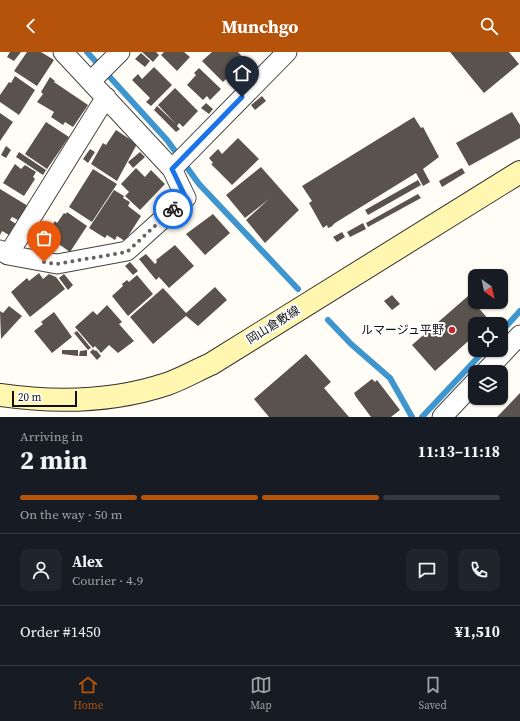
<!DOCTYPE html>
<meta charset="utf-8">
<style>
:root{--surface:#171b24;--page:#20242c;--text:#f1f3f6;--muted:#9ea1a6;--line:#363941;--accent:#b45309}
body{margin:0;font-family:"Source Serif 4","Noto Sans JP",serif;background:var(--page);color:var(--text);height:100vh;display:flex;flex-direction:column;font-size:15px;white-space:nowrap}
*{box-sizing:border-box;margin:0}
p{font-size:13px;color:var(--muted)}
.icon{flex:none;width:22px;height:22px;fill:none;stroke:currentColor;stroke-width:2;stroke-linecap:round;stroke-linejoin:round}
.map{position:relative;height:365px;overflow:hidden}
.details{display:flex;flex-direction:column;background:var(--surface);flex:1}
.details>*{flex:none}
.needle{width:26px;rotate:147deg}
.tools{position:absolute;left:468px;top:217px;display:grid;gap:8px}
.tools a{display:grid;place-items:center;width:40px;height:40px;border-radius:8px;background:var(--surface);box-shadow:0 1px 3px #0004;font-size:20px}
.scale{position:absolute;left:12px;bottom:10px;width:65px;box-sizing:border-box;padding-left:4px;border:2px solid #111;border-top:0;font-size:11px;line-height:14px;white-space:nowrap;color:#111;-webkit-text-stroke:3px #fff;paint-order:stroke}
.pin{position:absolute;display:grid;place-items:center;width:34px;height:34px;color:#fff;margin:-41px -17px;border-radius:50% 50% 50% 0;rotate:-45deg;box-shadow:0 0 4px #0007}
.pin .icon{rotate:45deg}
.courier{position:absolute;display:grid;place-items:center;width:40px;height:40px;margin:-20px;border:3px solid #1a73e8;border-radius:50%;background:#fff;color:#222;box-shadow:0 1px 5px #0007}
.headline em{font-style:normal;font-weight:700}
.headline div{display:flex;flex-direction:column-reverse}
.headline{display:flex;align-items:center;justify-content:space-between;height:68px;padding:0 20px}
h1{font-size:26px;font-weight:700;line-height:30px}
.bar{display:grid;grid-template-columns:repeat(4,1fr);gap:6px 4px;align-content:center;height:48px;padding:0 20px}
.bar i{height:5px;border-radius:3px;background:var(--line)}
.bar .current{background:var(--accent)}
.bar p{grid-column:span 4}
.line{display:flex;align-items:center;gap:10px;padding:0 20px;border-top:1px solid var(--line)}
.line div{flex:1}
.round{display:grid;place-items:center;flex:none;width:42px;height:42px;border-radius:8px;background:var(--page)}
header{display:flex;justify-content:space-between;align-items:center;height:52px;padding:0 20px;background:var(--accent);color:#fff;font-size:18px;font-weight:700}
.menu{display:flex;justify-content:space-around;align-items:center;height:56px;border-top:1px solid var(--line);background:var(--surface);font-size:11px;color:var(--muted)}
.menu a{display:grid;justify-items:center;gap:2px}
.menu .current{color:var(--accent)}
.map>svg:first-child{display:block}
</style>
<header><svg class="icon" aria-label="back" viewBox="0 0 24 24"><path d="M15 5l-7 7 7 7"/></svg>Munchgo<svg class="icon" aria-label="search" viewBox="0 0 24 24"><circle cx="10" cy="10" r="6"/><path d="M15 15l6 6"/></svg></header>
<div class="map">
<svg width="520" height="365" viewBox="0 0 520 365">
<rect width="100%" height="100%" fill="#fffdf5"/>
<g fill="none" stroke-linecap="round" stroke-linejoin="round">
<path stroke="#3f96cf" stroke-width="6" d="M87 0 167 88 199 132 298 237
M328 268 351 292 390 326 412 365
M501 280 520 259
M422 365 485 298"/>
</g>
<path fill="#5a524d" d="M10 0H21L14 9 7 5Z
M27 0H41L54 8 37 34 14 19Z
M142 0H156L159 3 153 10Z
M164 0H184L190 5 177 19 161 3Z
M212 0H238L249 12 236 23 233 20 223 30 202 9Z
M450 0H509L519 12 484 41Z
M141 1 150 9 145 15 135 7Z
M154 15 172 33 151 54 146 50 150 46 132 28 138 22 142 27Z
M199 16 221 37 210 48 207 44 203 48 187 33 196 23 194 21Z
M15 24 35 38 19 63 0 50V43L9 30 11 31Z
M50 25 55 29 54 30 88 53 73 75 65 70 63 73 51 65 54 60 37 50 43 42 41 40Z
M175 36 198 59 183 75 179 71 177 74 180 77 176 80 154 58 157 54 176 72 158 53Z
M262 44 266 49 255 58 251 53Z
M206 51 213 57 209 62 201 56Z
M512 60 520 73V86L469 114 456 91Z
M0 61 13 70 0 89Z
M414 65 421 76 423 75 439 105 423 117 430 130 423 134 416 121 335 171 331 175 328 176 327 173 323 176 309 151 312 149 302 134Z
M46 70 69 85 47 117 25 102Z
M116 78 137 92 117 129 91 112 103 91 106 93Z
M238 86 259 107 232 133 211 112 213 111 209 106 218 97 222 102Z
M6 94 11 98 6 106 1 103Z
M90 97 95 100 88 111 83 107Z
M19 100 46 118 43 123 16 105Z
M140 100 145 105 133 116 128 110Z
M15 112 21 117 25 113 36 120 33 125 35 127 24 144 3 131Z
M261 115 299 158 265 191 246 168 269 147 245 166 226 143Z
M136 116 145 125 151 118 165 132 140 158 125 144 129 140 121 132Z
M462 116 465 121 442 135 439 129Z
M93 117 117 132 92 170 69 155Z
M418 128 421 133 368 163 365 158Z
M0 137 28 154 18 168 12 165 10 168 16 172 9 183 2 179 0 183Z
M114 138 124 144 123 146 130 150 128 154 141 164 125 189 117 184 115 188 107 183 105 186 89 176Z
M418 142 421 146 368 175 366 171Z
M67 160 87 174 70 200 46 183 55 169 57 171 64 161 66 162Z
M213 162 230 181 205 203 186 182Z
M363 171 366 177 350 185 347 180Z
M342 180 345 185 337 190 333 185Z
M175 193 194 214 169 236 159 225 156 228 139 207 146 202 155 212 157 210 156 208Z
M130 210 138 219 133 223 125 214Z
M39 221 43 227 49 222 56 225 65 237 30 265 11 240 27 226 29 229Z
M64 222 73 233 68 238 59 226Z
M137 223 153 242 128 264 112 244 123 234 122 232 127 228 129 230Z
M215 235 227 248 198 274 186 264 153 292 130 265 163 236 186 261Z
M392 243 400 252 392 258 384 249Z
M468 244 490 269 488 272H475V283L435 319 412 293Z
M107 253 122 270 119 272 134 289 118 301 109 293 101 301 95 294 93 296 75 275 93 259 97 263Z
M9 254 22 264 1 287 0 259 3 261Z
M54 260 72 285 52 301 34 279 43 272 41 270Z
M77 279 91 296 88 298 74 281Z
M93 297 95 299 96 298 101 304 97 308 90 300Z
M62 298H78V304L62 302Z
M87 298V304H79L80 299Z
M306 302 331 330 324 336 349 365H269L254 347Z
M372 327 375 330 377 328 400 358 391 365H371L356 345 354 341Z
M520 341V365H497Z"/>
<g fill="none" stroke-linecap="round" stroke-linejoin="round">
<g stroke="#444" stroke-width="21">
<path id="minor" d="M91 29 120 0
M172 117 287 0
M0 198 8 203 57 212 127 199 186 146 172 117 63 0
M8 203 106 45
M485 320 520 283
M442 365 475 330"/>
</g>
<g stroke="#333" stroke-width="24">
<path id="secondary" d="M0 343C55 351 113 350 167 332 182 327 197 318 211 312L520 120"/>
</g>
<use href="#minor" stroke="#fff" stroke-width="19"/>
<use href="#secondary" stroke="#fff6b0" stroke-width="22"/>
</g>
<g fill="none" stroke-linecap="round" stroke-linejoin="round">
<path stroke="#646461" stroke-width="4" stroke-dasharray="0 7.2" d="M44 210 56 212 127 200 173 157"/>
<path stroke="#1a73e8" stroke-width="5" d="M173 157 186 146 172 117 242 45"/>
</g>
<circle fill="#c4262e" stroke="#fff" stroke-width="1.5" cx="452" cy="278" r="4"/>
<g text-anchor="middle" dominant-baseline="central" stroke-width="4" stroke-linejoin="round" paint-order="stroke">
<g font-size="12" fill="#111" stroke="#fff">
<text transform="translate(273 273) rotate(-32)">岡山倉敷線</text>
</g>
<g font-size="12" fill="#111" stroke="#fff" text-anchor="end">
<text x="444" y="278">ルマージュ平野</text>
</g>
</g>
</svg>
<div class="tools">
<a><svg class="needle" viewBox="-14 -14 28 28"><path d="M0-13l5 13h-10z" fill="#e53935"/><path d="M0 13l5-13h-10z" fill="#9ea1a6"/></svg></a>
<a><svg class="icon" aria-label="locate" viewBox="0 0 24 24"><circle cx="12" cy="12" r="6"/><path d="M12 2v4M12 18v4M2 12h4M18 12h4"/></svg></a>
<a><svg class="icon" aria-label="layers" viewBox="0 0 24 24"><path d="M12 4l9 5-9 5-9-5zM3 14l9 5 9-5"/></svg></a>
</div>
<div class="scale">20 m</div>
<div class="pin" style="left:44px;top:210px;background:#ea580c"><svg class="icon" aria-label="bag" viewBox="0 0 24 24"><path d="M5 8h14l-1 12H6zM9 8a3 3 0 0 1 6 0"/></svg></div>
<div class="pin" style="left:242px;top:45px;background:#1f2937"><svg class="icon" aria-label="home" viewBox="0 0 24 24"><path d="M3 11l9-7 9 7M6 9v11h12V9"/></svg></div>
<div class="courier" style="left:173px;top:157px"><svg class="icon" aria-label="bike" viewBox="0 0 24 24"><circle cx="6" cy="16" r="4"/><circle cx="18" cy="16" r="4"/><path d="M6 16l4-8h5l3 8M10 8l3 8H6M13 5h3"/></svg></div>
</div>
<section class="details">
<div class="headline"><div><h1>2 min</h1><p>Arriving in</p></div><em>11:13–11:18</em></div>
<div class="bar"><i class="current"></i><i class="current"></i><i class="current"></i><i></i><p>On the way · 50 m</p></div>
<div class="line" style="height:72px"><a class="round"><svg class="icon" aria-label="person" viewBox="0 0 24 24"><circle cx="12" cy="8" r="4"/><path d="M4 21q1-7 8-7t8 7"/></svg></a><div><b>Alex</b><p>Courier · 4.9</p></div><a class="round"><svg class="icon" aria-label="chat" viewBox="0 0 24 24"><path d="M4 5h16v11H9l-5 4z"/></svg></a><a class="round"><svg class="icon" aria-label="phone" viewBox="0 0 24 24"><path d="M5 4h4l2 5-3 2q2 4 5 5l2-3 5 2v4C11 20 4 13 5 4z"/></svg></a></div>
<div class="line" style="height:52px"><div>Order #1450</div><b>¥1,510</b></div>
</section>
<nav class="menu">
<a class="current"><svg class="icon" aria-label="home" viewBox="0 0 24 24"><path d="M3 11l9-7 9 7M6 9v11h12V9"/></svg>Home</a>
<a><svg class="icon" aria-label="map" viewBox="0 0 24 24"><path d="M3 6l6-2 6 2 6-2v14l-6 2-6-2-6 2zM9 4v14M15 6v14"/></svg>Map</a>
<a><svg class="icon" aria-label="saved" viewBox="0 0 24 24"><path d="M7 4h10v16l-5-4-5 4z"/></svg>Saved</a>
</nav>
